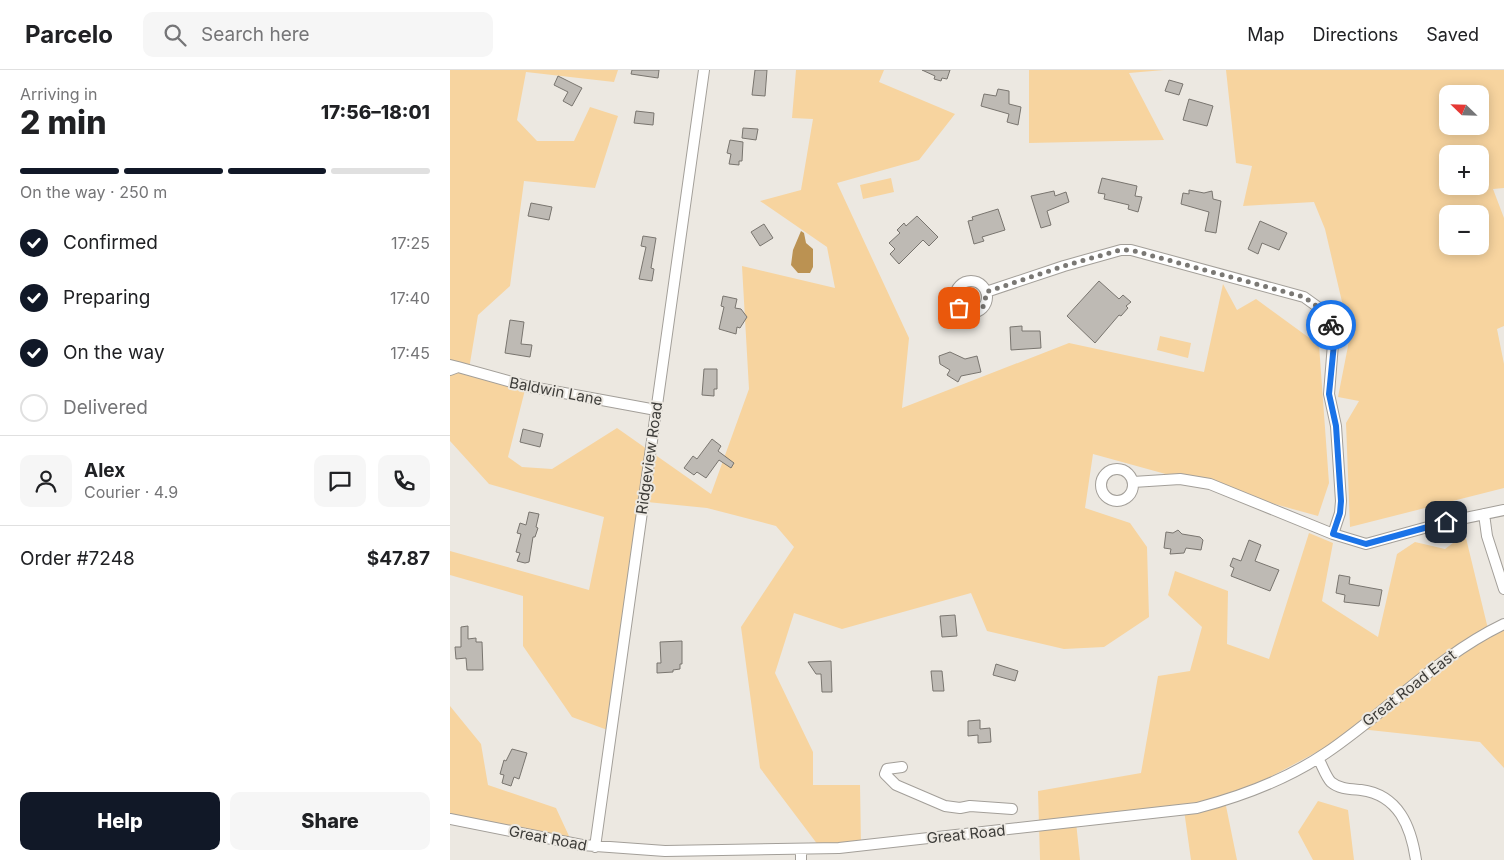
<!DOCTYPE html>
<meta charset="utf-8">
<style>
:root{--surface:#fff;--page:#f6f6f6;--text:#202124;--muted:#757577;--line:#e0e0e0;--accent:#111827}
body{margin:0;font-family:Inter,sans-serif;background:var(--page);color:var(--text);height:100vh;display:flex;flex-direction:column;font-size:19px;white-space:nowrap}
*{box-sizing:border-box;margin:0}
p{font-size:16px;color:var(--muted)}
.icon{flex:none;width:28px;height:28px;fill:none;stroke:currentColor;stroke-width:2;stroke-linecap:round;stroke-linejoin:round}
.map{position:relative;flex:1;overflow:hidden}
.panel{display:flex;flex-direction:column;background:var(--surface);width:450px}
.panel>*{flex:none}
.needle{width:32px;rotate:293deg}
.buttons{position:absolute;left:989px;top:15px;display:grid;gap:10px}
.buttons a{display:grid;place-items:center;width:50px;height:50px;border-radius:10px;background:var(--surface);box-shadow:0 2px 12px #0003;font-size:25px}
.pin{position:absolute;display:grid;place-items:center;width:42px;height:42px;color:#fff;margin:-21px;border-radius:10px;box-shadow:0 2px 8px #0006}
.courier{position:absolute;display:grid;place-items:center;width:50px;height:50px;margin:-25px;border:4px solid #1a73e8;border-radius:50%;background:#fff;color:#222;box-shadow:0 1px 6px #0007}
.head em{font-style:normal;font-weight:800}
.head div{display:flex;flex-direction:column-reverse}
.head{display:flex;align-items:center;justify-content:space-between;height:85px;padding:0 20px}
h1{font-size:32px;font-weight:800;line-height:38px}
.bar{display:grid;grid-template-columns:repeat(4,1fr);gap:8px 5px;align-content:center;height:60px;padding:0 20px}
.bar i{height:6px;border-radius:4px;background:var(--line)}
.bar .selected{background:var(--accent)}
.bar p{grid-column:span 4}
.line{display:flex;align-items:center;gap:12px;padding:0 20px;border-top:1px solid var(--line)}
.line div{flex:1}
.round{display:grid;place-items:center;flex:none;width:52px;height:52px;border-radius:10px;background:var(--page)}
ol{padding:0 20px;list-style:none}
li{display:flex;align-items:center;gap:15px;height:55px}
li p{margin-inline-start:auto}
li .icon{padding:5px;border-radius:50%;background:var(--accent);color:#fff;stroke-width:4}
li:last-child{color:var(--muted)}
li i{width:28px;height:28px;border:2px solid var(--line);border-radius:50%}
.primary-button{display:flex;gap:10px;margin-top:auto;padding:10px 20px}
.primary-button a{flex:1;height:58px;border-radius:10px;background:var(--accent);color:#fff;font-size:20px;font-weight:800;line-height:58px;text-align:center}
.primary-button a+a{background:var(--page);color:var(--text)}
header{display:flex;align-items:center;gap:30px;box-sizing:border-box;height:70px;padding:0 25px;background:var(--surface);border-bottom:1px solid var(--line)}
header strong{font-size:24px}
nav{display:flex;gap:28px;margin-inline-start:auto;font-size:18px}
.search{width:350px;height:45px;background:var(--page);display:flex;align-items:center;gap:12px;box-sizing:border-box;padding:0 18px;border-radius:10px;color:var(--muted);font-size:19px}
main{display:flex;flex:1;min-height:0}
.map>svg:first-child{display:block}
</style>
<header>
<strong>Parcelo</strong>
<div class="search"><svg class="icon" aria-label="search" viewBox="0 0 24 24"><circle cx="10" cy="10" r="6"/><path d="M15 15l6 6"/></svg>Search here</div>
<nav><a>Map</a><a>Directions</a><a>Saved</a></nav>
</header>
<main>
<section class="panel">
<div class="head"><div><h1>2 min</h1><p>Arriving in</p></div><em>17:56–18:01</em></div>
<div class="bar"><i class="selected"></i><i class="selected"></i><i class="selected"></i><i></i><p>On the way · 250 m</p></div>
<ol>
<li><svg class="icon" aria-label="check" viewBox="0 0 24 24"><path d="M5 12l5 5 9-10"/></svg>Confirmed<p>17:25</p></li>
<li><svg class="icon" aria-label="check" viewBox="0 0 24 24"><path d="M5 12l5 5 9-10"/></svg>Preparing<p>17:40</p></li>
<li><svg class="icon" aria-label="check" viewBox="0 0 24 24"><path d="M5 12l5 5 9-10"/></svg>On the way<p>17:45</p></li>
<li><i></i>Delivered</li>
</ol>
<div class="line" style="height:90px"><a class="round"><svg class="icon" aria-label="person" viewBox="0 0 24 24"><circle cx="12" cy="8" r="4"/><path d="M4 21q1-7 8-7t8 7"/></svg></a><div><b>Alex</b><p>Courier · 4.9</p></div><a class="round"><svg class="icon" aria-label="chat" viewBox="0 0 24 24"><path d="M4 5h16v11H9l-5 4z"/></svg></a><a class="round"><svg class="icon" aria-label="phone" viewBox="0 0 24 24"><path d="M5 4h4l2 5-3 2q2 4 5 5l2-3 5 2v4C11 20 4 13 5 4z"/></svg></a></div>
<div class="line" style="height:65px"><div>Order #7248</div><b>$47.87</b></div>
<div class="primary-button"><a>Help</a><a>Share</a></div>
</section>
<div class="map">
<svg width="1054" height="790" viewBox="0 0 1054 790">
<rect width="100%" height="100%" fill="#ece8e1"/>
<path fill="#f7d49f" fill-rule="evenodd" d="M0 0H168L164 12 76 2 67 50 87 71H124L140 37 168 46 145 118 74 111 60 216 28 245 18 305 75 320 58 387 72 397 102 399 167 358 261 424 299 319 292 196 385 218 377 177 310 131 351 120 363 49 342 48 346 0H434L429 12 505 44 469 90 387 113 459 268 452 338 619 273 754 302 773 214 787 240 806 229 869 275 879 413 868 446 643 384 635 438 680 453 697 477 699 547 654 577 614 579 537 561 521 523 392 559 344 543 325 603 363 682V715H410L411 776 368 775 310 698 291 557 344 477 326 456 257 438 197 432 163 662 122 647 73 576V526L0 505V481L139 520 154 447 39 414 0 371Z
M579 0H714L679 3 714 70 579 73Z
M776 0H1054V118L1043 119 1054 148V256L1047 259 1054 294V418L900 457 896 353 909 331 888 327 900 266 875 159 864 132 793 136 802 96 786 93ZM998 24H1030V56H998ZM998 84H1030V116H998ZM998 144H1030V176H998Z
M441 108 444 122 413 129 410 115Z
M710 266 741 273 738 288 707 280Z
M859 463 883 473 872 531 928 567 947 484 965 472 995 479 1015 464 1039 563 1054 556V698L1030 672 910 659 775 731 787 790H741L734 740 626 752 630 790H590L588 721 691 703 708 606 740 601 752 557 718 525 725 501 778 521 777 574 819 589Z
M0 636 31 674 38 715 106 738 125 779 0 754Z
M868 731 898 740 904 790H863L848 762Z"/>
<path fill="#bb9252" d="M351 161 354 163 356 173 363 179V197L360 203H348L341 195 343 180Z"/>
<path fill="#bebab4" stroke="#79756f" d="M182 0H209L208 8 181 4Z
M305 0H317L315 26 302 25Z
M472 0H500L497 9 492 8 491 11 484 9 485 6Z
M108 6 132 18 122 36 113 31 118 22 104 15Z
M719 10 733 14 729 25 715 21Z
M548 19 559 21V34L571 37 568 55 557 52 559 44 531 36 534 24 546 26Z
M739 29 763 36 757 56 733 50Z
M186 41 204 43 203 55 184 53Z
M293 58 308 59 306 70 292 68Z
M280 70 293 72 292 91H289V95L279 94 281 84 277 83Z
M652 108 687 116 685 126 692 127 688 142 678 139 679 135 654 129 655 124 648 123Z
M739 120 754 123 762 121 763 129 771 131 766 163 755 161 759 142 731 134 733 123 739 124Z
M604 121 605 126 616 122 619 132 597 141 601 155 591 158 581 126Z
M81 133 102 137 99 150 78 146Z
M548 139 555 160 532 167 534 171 524 174 518 151 523 150 522 147Z
M467 146 488 167 479 176 473 170 449 194 440 184 445 179 439 173 450 163 447 160 454 153 456 156Z
M810 151 837 163 829 180 812 173 808 184 798 179Z
M314 154 323 168 310 176 301 162Z
M193 166 206 168 201 198 204 199 202 211 189 209 196 177 191 176Z
M649 211 669 229 673 225 681 232 676 236 678 238 671 246 669 245 645 273 617 246Z
M273 226 287 229 285 238 291 239 297 247 290 258 287 257 286 264 269 259 274 237 271 236Z
M60 250 74 252 71 274 82 275 80 287 55 283Z
M572 256V261H590L591 278 561 280 560 257Z
M500 282 515 289 527 286 531 302 511 306 508 312 497 305 500 300 490 294 489 286Z
M254 299H267V319H264V326L252 325Z
M73 359 93 364 90 377 70 372Z
M262 369 271 376 268 381 284 393 281 398 269 390 256 408 247 402 244 405 234 398 243 386 247 389Z
M79 442 89 444 86 457 88 458 85 467H83L79 492 75 493 67 491 70 483 66 482 71 464 67 463 70 453 76 455Z
M728 460 732 464 750 467 753 470 751 480 736 478 734 483 720 484 721 479 714 478 716 462 723 463Z
M799 470 811 475 805 491 829 500 820 521 781 506 784 498 780 496 783 488 791 491Z
M889 505 900 507 899 514 932 520 929 536 894 532 895 525 886 523Z
M505 545 507 566 492 567 490 546Z
M18 556V569L26 568V572H32L33 600H17L16 588 6 589 5 577H11V557Z
M232 571V594H230V599L223 600V602L207 603V593H211L210 572Z
M381 591 382 622H372L371 604H366L358 592Z
M546 594 568 601 565 611 543 605Z
M481 601H492L494 621H483Z
M530 650V659L540 658 541 672 528 673V665L518 666V651Z
M62 679 77 683 69 709 64 707 61 716 52 713 54 705 50 704 54 690 56 691Z"/>
<g fill="none" stroke-linecap="round" stroke-linejoin="round">
<g stroke="#a39f99" stroke-width="12">
<path id="minor" d="M505 227a16 16 0 1 1 32 0a16 16 0 1 1-32 0Z
M536 222 614 196 671 180H681L854 227 872 240 882 258 883 274 879 324 886 356 891 431 890 443 883 464
M0 295 8 297 0 300
M8 297 76 316 206 340
M651 415a16 16 0 1 1 32 0a16 16 0 1 1-32 0Z
M683 412 730 409 760 414 883 464 916 474 996 452 1054 440
M1034 444 1037 466 1054 519
M868 688C872 695 876 707 881 712 889 719 901 719 911 720 949 725 961 757 966 790
M452 697 437 699 435 704 446 715 495 736 510 738 520 736 562 739
M0 749 132 775 215 781 389 778 747 738C793 726 836 710 876 683 937 642 987 586 1054 554
M145 777 254 0
M351 790V779"/>
</g>
<use href="#minor" stroke="#fff" stroke-width="10"/>
</g>
<g fill="none" stroke-linecap="round" stroke-linejoin="round">
<path stroke="#7a7874" stroke-width="5" stroke-dasharray="0 9" d="M509 238C519 245 528 244 535 234L536 222 614 196 670 180H681L854 227 872 240 881 255"/>
<path stroke="#1a73e8" stroke-width="6" d="M881 255 884 274 879 324 886 356 891 431 890 443 883 464 916 474 996 452"/>
</g>
<g text-anchor="middle" dominant-baseline="central" stroke-width="4" stroke-linejoin="round" paint-order="stroke">
<g font-size="15" fill="#3d3c39" stroke="#ece8e1">
<text transform="translate(106 321) rotate(11)">Baldwin Lane</text>
<text transform="translate(199 388) rotate(-82)">Ridgeview Road</text>
<text transform="translate(959 618) rotate(-38)">Great Road East</text>
<text transform="translate(516 764) rotate(-6)">Great Road</text>
<text transform="translate(98 768) rotate(11)">Great Road</text>
</g>
</g>
</svg>
<div class="buttons">
<a><svg class="needle" viewBox="-14 -14 28 28"><path d="M0-13l5 13h-10z" fill="#e53935"/><path d="M0 13l5-13h-10z" fill="#757577"/></svg></a>
<a>+</a>
<a>−</a>
</div>
<div class="pin" style="left:509px;top:238px;background:#ea580c"><svg class="icon" aria-label="bag" viewBox="0 0 24 24"><path d="M5 8h14l-1 12H6zM9 8a3 3 0 0 1 6 0"/></svg></div>
<div class="pin" style="left:996px;top:452px;background:#1f2937"><svg class="icon" aria-label="home" viewBox="0 0 24 24"><path d="M3 11l9-7 9 7M6 9v11h12V9"/></svg></div>
<div class="courier" style="left:881px;top:255px"><svg class="icon" aria-label="bike" viewBox="0 0 24 24"><circle cx="6" cy="16" r="4"/><circle cx="18" cy="16" r="4"/><path d="M6 16l4-8h5l3 8M10 8l3 8H6M13 5h3"/></svg></div>
</div>
</main>
